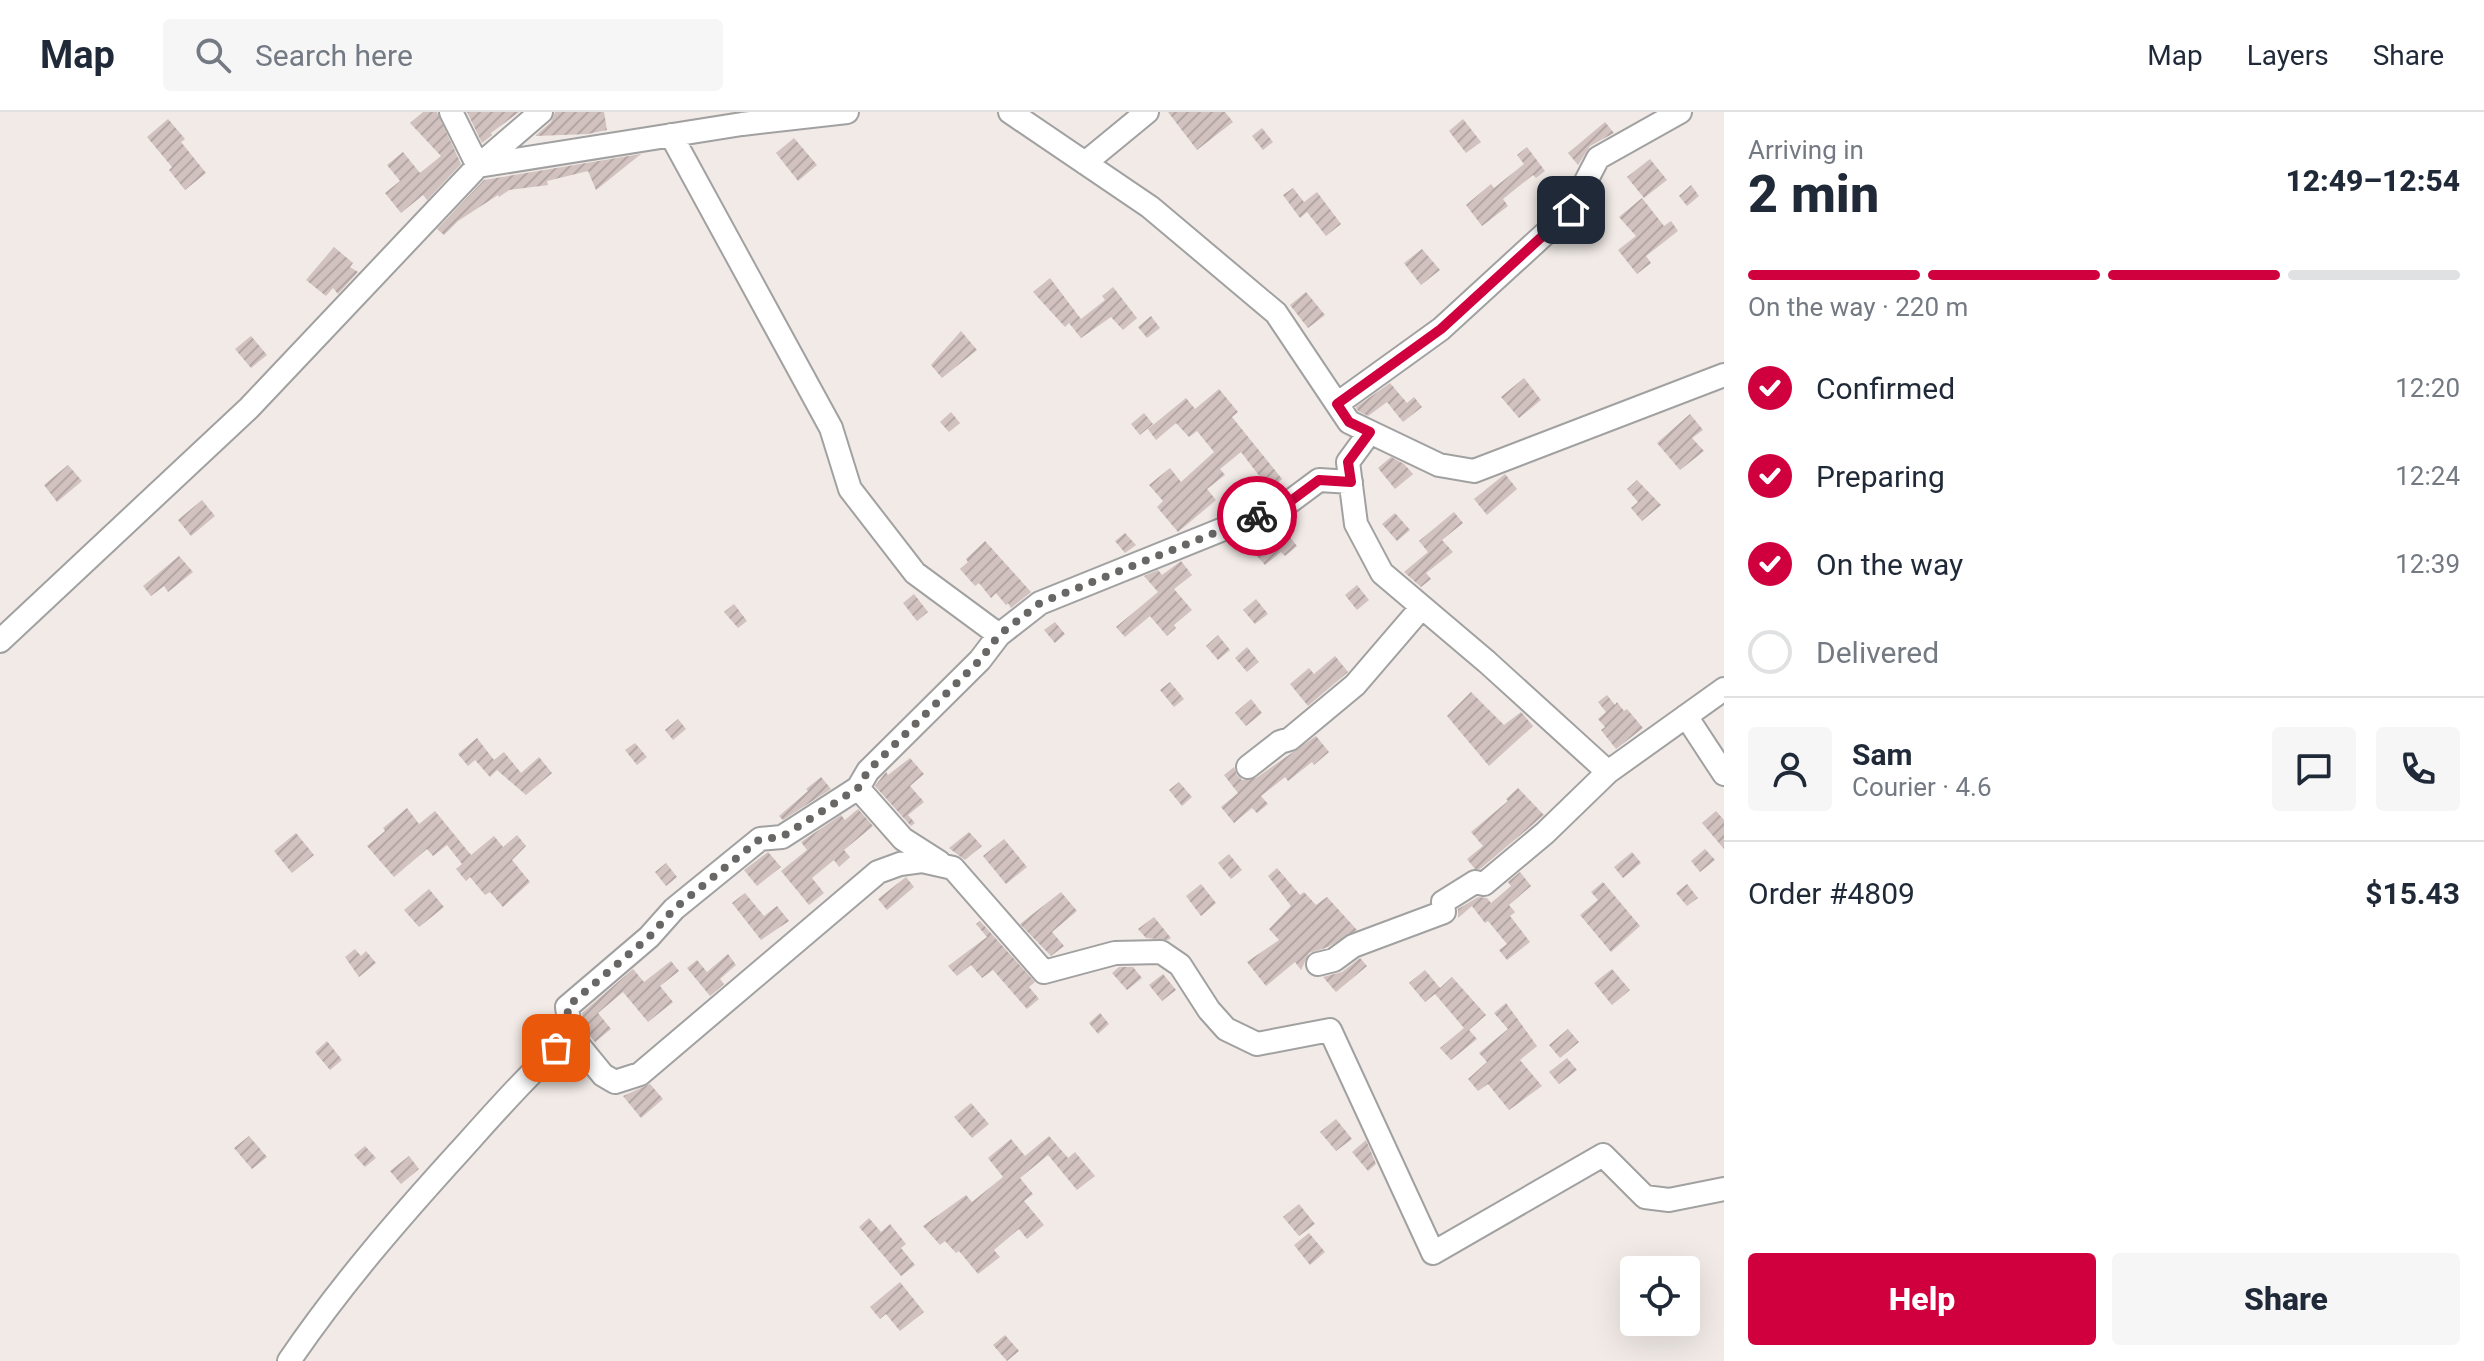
<!DOCTYPE html>
<meta charset="utf-8">
<style>
:root{--surface:#fff;--page:#f6f6f7;--text:#1f2937;--muted:#747a83;--line:#e0e1e3;--accent:#d0003e}
body{margin:0;font-family:Roboto,sans-serif;background:var(--page);color:var(--text);height:100vh;display:flex;flex-direction:column;font-size:30px;white-space:nowrap}
*{box-sizing:border-box;margin:0}
p{font-size:26px;color:var(--muted)}
.icon{flex:none;width:44px;height:44px;fill:none;stroke:currentColor;stroke-width:2;stroke-linecap:round;stroke-linejoin:round}
.map{position:relative;flex:1;overflow:hidden}
.side{display:flex;flex-direction:column;background:var(--surface);width:760px}
.side>*{flex:none}
.buttons{position:absolute;left:1620px;top:1144px;display:grid;gap:16px}
.buttons a{display:grid;place-items:center;width:80px;height:80px;border-radius:8px;background:var(--surface);box-shadow:0 8px 32px #0002;font-size:40px}
.pin{position:absolute;display:grid;place-items:center;width:68px;height:68px;color:#fff;margin:-34px;border-radius:16px;box-shadow:0 4px 12px #0006}
.courier{position:absolute;display:grid;place-items:center;width:80px;height:80px;margin:-40px;border:6px solid #d0003e;border-radius:50%;background:#fff;color:#222;box-shadow:0 2px 10px #0007}
.overview em{font-style:normal;font-weight:800}
.overview div{display:flex;flex-direction:column-reverse}
.overview{display:flex;align-items:center;justify-content:space-between;height:136px;padding:0 24px}
h1{font-size:52px;font-weight:800;line-height:60px}
.bar{display:grid;grid-template-columns:repeat(4,1fr);gap:12px 8px;align-content:center;height:96px;padding:0 24px}
.bar i{height:10px;border-radius:6px;background:var(--line)}
.bar .on{background:var(--accent)}
.bar p{grid-column:span 4}
.line{display:flex;align-items:center;gap:20px;padding:0 24px;border-top:2px solid var(--line)}
.line div{flex:1}
.round{display:grid;place-items:center;flex:none;width:84px;height:84px;border-radius:8px;background:var(--page)}
ol{padding:0 24px;list-style:none}
li{display:flex;align-items:center;gap:24px;height:88px}
li p{margin-inline-start:auto}
li .icon{padding:8px;border-radius:50%;background:var(--accent);color:#fff;stroke-width:4}
li:last-child{color:var(--muted)}
li i{width:44px;height:44px;border:4px solid var(--line);border-radius:50%}
.cta{display:flex;gap:16px;margin-top:auto;padding:16px 24px}
.cta a{flex:1;height:92px;border-radius:8px;background:var(--accent);color:#fff;font-size:32px;font-weight:800;line-height:92px;text-align:center}
.cta a+a{background:var(--page);color:var(--text)}
header{display:flex;align-items:center;gap:48px;box-sizing:border-box;height:112px;padding:0 40px;background:var(--surface);border-bottom:2px solid var(--line)}
header strong{font-size:38px}
nav{display:flex;gap:44px;margin-inline-start:auto;font-size:28px}
.search{width:560px;height:72px;background:var(--page);display:flex;align-items:center;gap:20px;box-sizing:border-box;padding:0 28px;border-radius:8px;color:var(--muted);font-size:30px}
main{display:flex;flex:1;min-height:0}
.map>svg:first-child{display:block}
</style>
<header>
<strong>Map</strong>
<div class="search"><svg class="icon" aria-label="search" viewBox="0 0 24 24"><circle cx="10" cy="10" r="6"/><path d="M15 15l6 6"/></svg>Search here</div>
<nav><a>Map</a><a>Layers</a><a>Share</a></nav>
</header>
<main>
<div class="map">
<svg width="1724" height="1249" viewBox="0 0 1724 1249">
<defs>
<pattern id="building-hatch" width="6" height="6" patternUnits="userSpaceOnUse" patternTransform="scale(2)"><rect width="6" height="6" fill="#d1c1bf"/><path d="M-1 1l2-2M0 6l6-6M5 7l2-2" fill="none" stroke="#b3a6a4"/></pattern>
</defs>
<rect width="100%" height="100%" fill="#f1eae6"/>
<path fill="url(#building-hatch)" d="M423 0H437L461 52 427 88 423 83 401 101 385 81 400 69 387 53 403 40 420 61 441 44 410 11Z
M467 0H519L491 21 492 23 482 31Z
M555 0H604L607 18 588 22 535 24 551 10Z
M1168 0H1225L1233 10 1197 38Z
M168 7 185 27 181 30 206 61 185 78 169 58 172 55 147 25Z
M1463 7 1481 30 1466 41 1449 19Z
M1605 10 1614 21 1590 34 1578 53 1568 41Z
M1262 16 1273 30 1263 38 1252 24Z
M794 26 817 53 798 69 776 41Z
M1527 35 1545 59 1536 66 1533 63 1503 87 1508 94 1482 114 1466 93 1491 72 1494 76 1524 52 1517 43Z
M641 42 596 78 588 59 547 69 548 73 509 78 499 85 498 83 458 109 444 123 437 117 484 68Z
M1650 47 1667 68 1644 86 1627 65Z
M1691 73 1699 84 1687 94 1679 84Z
M1293 76 1304 90 1317 80 1341 112 1326 124 1307 100 1300 106 1283 83Z
M1642 86 1664 114 1671 109 1678 119 1646 144 1651 151 1637 162 1618 138 1636 124 1619 105Z
M334 135 353 151 350 155 358 160 338 182 333 176 326 184 306 168Z
M1422 137 1440 158 1421 173 1404 151Z
M1050 166 1081 207 1105 188 1102 184 1113 175 1137 206 1123 218 1111 205 1081 226 1069 211 1065 215 1033 180Z
M1306 180 1325 203 1308 216 1290 193Z
M1151 204 1160 216 1147 226 1138 215Z
M961 219 977 238 942 266 931 253Z
M251 224 267 243 251 256 235 237Z
M1524 266 1541 288 1519 306 1501 285Z
M1390 271 1407 291 1414 285 1422 295 1403 310 1387 290 1368 304 1358 299 1356 295Z
M1219 277 1238 300 1232 305 1282 367 1270 378 1241 340 1220 357 1225 363 1207 377 1216 388 1178 420 1157 395 1163 389 1149 373 1170 356 1181 370 1214 340 1197 319 1189 325 1176 311 1156 328 1148 317 1186 286 1195 297Z
M951 300 960 311 949 320 940 310Z
M1144 301 1153 312 1140 323 1131 312Z
M1690 302 1703 318 1692 326 1704 339 1680 358 1657 331Z
M1391 345 1404 352 1413 362 1395 377 1378 356Z
M68 353 82 369 57 390 44 373Z
M1505 362 1517 377 1487 403 1474 387Z
M1637 368 1661 393 1642 409 1631 396 1638 390 1627 377Z
M202 388 215 404 191 424 178 408Z
M1454 400 1463 411 1442 428 1453 440 1426 461 1431 467 1421 475 1404 460 1428 440 1419 429Z
M1395 401 1410 418 1397 429 1382 412Z
M1270 413 1279 424 1285 419 1297 434 1285 444 1281 440 1265 453 1248 434 1259 425 1254 420Z
M1125 421 1136 433 1125 441 1115 429Z
M985 429 1031 480 1011 496 1008 491 1006 493 996 481 991 486 979 471 975 474 960 457 968 450 966 447Z
M179 444 193 460 168 480 164 474 151 484 143 474Z
M1181 449 1192 463 1174 477 1192 498 1174 513 1176 516 1167 524 1150 504 1125 525 1116 515 1158 480 1144 464 1158 458 1162 463Z
M1357 473 1369 488 1357 498 1345 483Z
M914 482 928 500 917 509 903 491Z
M1256 487 1268 502 1255 512 1243 498Z
M734 492 747 509 738 516 724 500Z
M1055 510 1065 522 1055 531 1044 518Z
M1218 523 1230 538 1218 548 1206 534Z
M1247 535 1259 550 1247 560 1235 546Z
M1335 544 1348 560 1308 594 1290 572 1309 556 1314 562Z
M1170 570 1184 587 1174 595 1160 578Z
M1471 580 1504 613 1521 600 1533 614 1489 654 1447 604Z
M1607 583 1615 593 1617 590 1624 599 1627 597 1643 616 1616 637 1601 618 1605 615 1598 607 1606 600 1598 590Z
M1251 587 1262 601 1246 614 1235 601Z
M678 607 686 617 673 628 665 618Z
M1316 624 1329 640 1314 653 1312 650 1288 669 1285 665 1261 684 1268 692 1257 701 1252 696 1234 711 1221 695 1238 681 1224 663 1234 655 1237 663 1242 668 1256 666Z
M477 626 494 648 504 640 521 661 539 645 552 661 526 683 497 658 490 665 475 648 468 654 458 642Z
M635 631 647 645 637 653 625 638Z
M910 646 924 662 910 674 924 690 908 703 915 711 911 714 875 674 886 660 888 663Z
M821 665 831 677 783 708 779 704 808 679 806 677Z
M1179 670 1192 685 1182 694 1169 678Z
M1518 676 1544 703 1480 757H1475L1467 747 1483 734 1471 720 1508 689 1506 687Z
M407 696 419 712 435 699 471 743 494 724 503 735 517 723 526 734 512 748 530 770 503 795 490 780 485 783 470 765 466 769 456 757 462 752 447 733 433 744 427 737 394 765 367 734 385 719 383 716Z
M858 697 873 714 844 738 850 745 839 755 834 748 812 766 824 781 809 793 781 759 807 738 801 730 841 703 845 708Z
M1716 699 1724 708V737L1702 711Z
M969 720 982 734 965 748 949 736Z
M296 721 314 743 292 761 274 739Z
M1004 727 1027 755 1006 772 983 744Z
M1705 737 1715 748 1700 760 1691 749Z
M768 740 781 755 757 774 744 758Z
M1632 740 1641 751 1623 766 1614 755Z
M1229 742 1242 758 1231 767 1218 751Z
M666 751 677 765 666 774 655 760Z
M1277 756 1300 783 1304 780 1316 793 1327 785 1357 818 1328 835 1309 841 1301 858 1295 850 1266 874 1247 850 1279 828 1269 817 1291 794 1268 764Z
M1520 760 1531 774 1509 793 1515 800 1510 804 1530 830 1507 848 1499 838 1507 832 1488 809 1485 811 1472 794 1458 806V797L1478 785 1487 786 1491 791 1511 774 1508 770Z
M906 765 914 775 887 798 878 787Z
M1603 770 1640 814 1611 840 1580 803 1598 788 1591 780Z
M1201 772 1216 791 1201 804 1186 784Z
M1687 772 1698 786 1687 794 1676 781Z
M429 777 444 795 419 815 404 798Z
M1061 780 1077 799 1052 820 1064 834 1051 844 1020 812Z
M745 781 764 804 777 794 789 809 761 828 732 791Z
M1154 805 1171 826 1168 828 1146 826 1138 817Z
M980 809 1035 870 1029 875 1039 887 1027 897 993 858 982 866 971 853 957 864 948 854 987 825 976 812Z
M355 837 361 844 366 839 376 851 359 865 345 845Z
M728 842 736 853 720 867 724 872 710 884 687 856 697 848 707 860Z
M1360 846 1367 854 1336 880 1323 865 1342 860Z
M671 849 679 859 660 874 673 890 648 910 623 880 598 901 611 917 595 930 584 917 582 901 633 857 644 870Z
M1119 855H1133L1142 866 1127 878 1112 861Z
M1612 857 1630 878 1612 893 1594 871Z
M1425 858 1440 876 1452 865 1486 903 1469 918 1477 927 1451 948 1440 936 1464 916 1435 882 1425 890 1409 871Z
M1163 862 1176 878 1162 889 1149 873Z
M1506 891 1537 934 1520 948 1542 974 1509 998 1488 972 1478 979 1468 967 1487 950 1479 941 1508 917 1494 901Z
M1100 901 1109 912 1098 922 1089 911Z
M1568 917 1579 930 1560 946 1549 933Z
M327 929 342 948 330 958 315 940Z
M1567 946 1577 958 1559 972 1549 960Z
M650 972 663 987 641 1006 623 984Z
M971 991 989 1012 972 1026 954 1005Z
M1336 1007 1352 1027 1336 1039 1320 1020Z
M249 1024 267 1045 252 1057 234 1036Z
M1049 1024 1068 1046 1075 1040 1095 1064 1077 1078 1048 1043 1020 1066 1033 1082 1024 1089 1044 1113 1027 1127 1019 1117 994 1138 1000 1145 978 1162 959 1139 956 1141 945 1129 940 1133 923 1114 966 1083 972 1090 1003 1065 988 1046 1011 1027 1025 1044Z
M1366 1028 1376 1052 1368 1059 1352 1040Z
M365 1034 376 1046 365 1055 354 1043Z
M409 1044 419 1057 401 1072 390 1059Z
M1299 1092 1315 1112 1299 1124 1283 1105Z
M869 1106 881 1120 890 1112 906 1132 901 1136 915 1153 901 1164 859 1115Z
M1309 1121 1325 1140 1310 1153 1294 1133Z
M900 1170 924 1200 900 1219 886 1202 880 1207 870 1195Z
M1005 1223 1019 1239 1007 1249 993 1233Z"/>
<g fill="none" stroke-linecap="round" stroke-linejoin="round">
<g stroke="#a1a1a1" stroke-width="26">
<path id="minor" d="M451 0 478 54 541 0
M1010 0 1150 95 1276 201 1349 310 1439 353 1474 359 1724 263
M671 23 831 316 850 377 915 461 999 523
M1085 51 1147 0
M1337 292 1441 217 1571 98 1598 46 1680 0
M1370 320 1348 350 1356 412 1382 461 1487 550 1608 660 1724 577
M0 529 249 296 478 54 742 12 847 0
M1686 604 1724 662
M1248 655 1280 630 1290 627 1355 573 1422 495
M858 676 903 727 939 750
M1318 852 1334 848 1353 834 1444 800 1443 790 1475 770 1484 772 1545 721 1608 660
M571 924 567 895 649 825 674 797 760 727 782 725 858 676 868 659 980 548 999 523 1040 491 1288 391 1319 368 1351 370
M289 1249C340 1174 399 1106 460 1039 496 999 531 959 571 924L603 963 615 970 640 962 878 760 900 752 922 749 953 756 1044 860 1115 841 1161 840 1180 853 1209 898 1226 917 1257 932 1330 918 1433 1141 1603 1043 1645 1085 1669 1088 1724 1077"/>
</g>
<use href="#minor" stroke="#fff" stroke-width="22"/>
</g>
<g fill="none" stroke-linecap="round" stroke-linejoin="round">
<path stroke="#696765" stroke-width="8" stroke-dasharray="0 14.4" d="M556 936 571 924 567 895 649 825 674 797 760 727 782 725 858 676 868 659 980 548 999 523 1040 491 1257 404"/>
<path stroke="#d0003e" stroke-width="10" d="M1257 404 1288 391 1319 368 1351 370 1348 350 1370 320 1349 310 1337 292 1441 217 1571 98"/>
</g>
</svg>
<div class="buttons">
<a><svg class="icon" aria-label="locate" viewBox="0 0 24 24"><circle cx="12" cy="12" r="6"/><path d="M12 2v4M12 18v4M2 12h4M18 12h4"/></svg></a>
</div>
<div class="pin" style="left:556px;top:936px;background:#ea580c"><svg class="icon" aria-label="bag" viewBox="0 0 24 24"><path d="M5 8h14l-1 12H6zM9 8a3 3 0 0 1 6 0"/></svg></div>
<div class="pin" style="left:1571px;top:98px;background:#1f2937"><svg class="icon" aria-label="home" viewBox="0 0 24 24"><path d="M3 11l9-7 9 7M6 9v11h12V9"/></svg></div>
<div class="courier" style="left:1257px;top:404px"><svg class="icon" aria-label="bike" viewBox="0 0 24 24"><circle cx="6" cy="16" r="4"/><circle cx="18" cy="16" r="4"/><path d="M6 16l4-8h5l3 8M10 8l3 8H6M13 5h3"/></svg></div>
</div>
<section class="side">
<div class="overview"><div><h1>2 min</h1><p>Arriving in</p></div><em>12:49–12:54</em></div>
<div class="bar"><i class="on"></i><i class="on"></i><i class="on"></i><i></i><p>On the way · 220 m</p></div>
<ol>
<li><svg class="icon" aria-label="check" viewBox="0 0 24 24"><path d="M5 12l5 5 9-10"/></svg>Confirmed<p>12:20</p></li>
<li><svg class="icon" aria-label="check" viewBox="0 0 24 24"><path d="M5 12l5 5 9-10"/></svg>Preparing<p>12:24</p></li>
<li><svg class="icon" aria-label="check" viewBox="0 0 24 24"><path d="M5 12l5 5 9-10"/></svg>On the way<p>12:39</p></li>
<li><i></i>Delivered</li>
</ol>
<div class="line" style="height:144px"><a class="round"><svg class="icon" aria-label="person" viewBox="0 0 24 24"><circle cx="12" cy="8" r="4"/><path d="M4 21q1-7 8-7t8 7"/></svg></a><div><b>Sam</b><p>Courier · 4.6</p></div><a class="round"><svg class="icon" aria-label="chat" viewBox="0 0 24 24"><path d="M4 5h16v11H9l-5 4z"/></svg></a><a class="round"><svg class="icon" aria-label="phone" viewBox="0 0 24 24"><path d="M5 4h4l2 5-3 2q2 4 5 5l2-3 5 2v4C11 20 4 13 5 4z"/></svg></a></div>
<div class="line" style="height:104px"><div>Order #4809</div><b>$15.43</b></div>
<div class="cta"><a>Help</a><a>Share</a></div>
</section>
</main>
